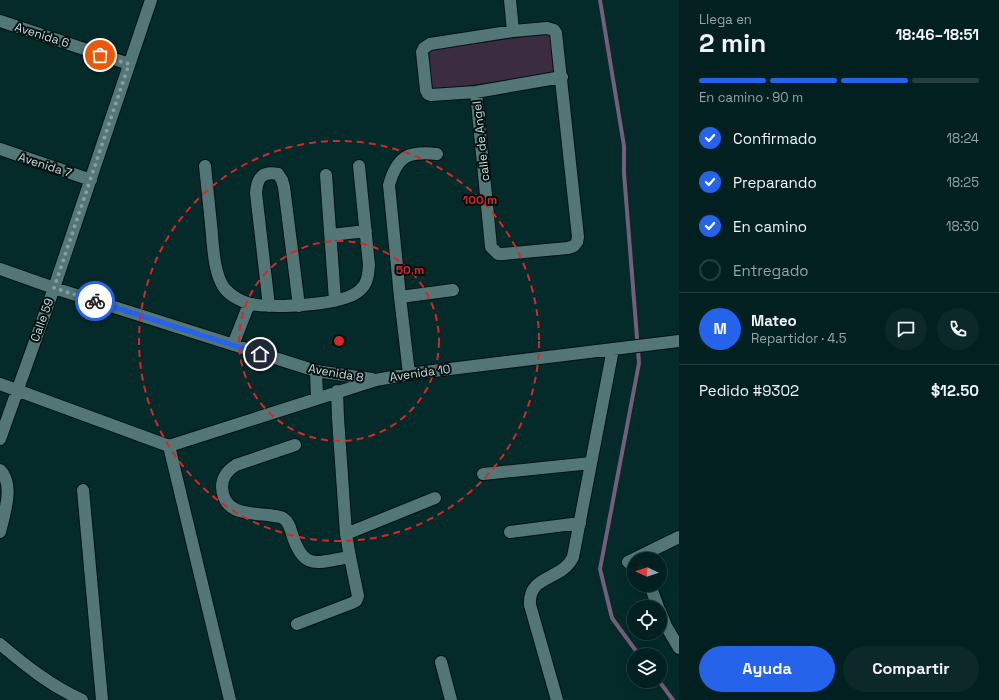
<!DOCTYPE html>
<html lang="es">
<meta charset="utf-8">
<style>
:root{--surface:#032020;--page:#0d2829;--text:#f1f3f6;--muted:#97a3a5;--line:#243e3e;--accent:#2563eb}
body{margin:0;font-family:"Space Grotesk",sans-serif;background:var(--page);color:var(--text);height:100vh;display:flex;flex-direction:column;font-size:15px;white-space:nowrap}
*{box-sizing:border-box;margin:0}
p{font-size:13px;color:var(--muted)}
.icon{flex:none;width:22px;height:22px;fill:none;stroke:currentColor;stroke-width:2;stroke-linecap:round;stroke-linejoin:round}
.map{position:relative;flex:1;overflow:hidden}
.panel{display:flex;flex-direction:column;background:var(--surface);width:320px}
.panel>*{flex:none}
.needle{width:26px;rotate:274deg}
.controls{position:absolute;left:627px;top:552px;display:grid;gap:8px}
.controls a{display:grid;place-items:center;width:40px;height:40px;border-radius:50%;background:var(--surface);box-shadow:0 4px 16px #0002,0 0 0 1px var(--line);font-size:20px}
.pin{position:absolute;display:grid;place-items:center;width:34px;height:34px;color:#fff;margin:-17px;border:2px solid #fff;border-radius:50%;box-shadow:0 1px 4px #0007}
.courier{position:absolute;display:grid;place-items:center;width:40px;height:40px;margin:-20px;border:3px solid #2563eb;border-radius:50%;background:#fff;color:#222;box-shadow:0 1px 5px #0007}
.head em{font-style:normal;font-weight:700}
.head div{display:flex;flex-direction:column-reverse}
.head{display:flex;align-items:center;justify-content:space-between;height:68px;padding:0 20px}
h1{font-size:26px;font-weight:700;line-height:30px}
.bar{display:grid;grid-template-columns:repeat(4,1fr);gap:6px 4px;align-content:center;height:48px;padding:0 20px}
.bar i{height:5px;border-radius:3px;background:var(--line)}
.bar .active{background:var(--accent)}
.bar p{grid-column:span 4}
.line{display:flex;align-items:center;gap:10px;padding:0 20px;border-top:1px solid var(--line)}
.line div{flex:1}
.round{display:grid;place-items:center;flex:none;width:42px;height:42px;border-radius:21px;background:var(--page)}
ol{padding:0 20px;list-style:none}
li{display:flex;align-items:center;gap:12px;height:44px}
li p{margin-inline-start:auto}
li .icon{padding:4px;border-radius:50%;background:var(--accent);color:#fff;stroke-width:4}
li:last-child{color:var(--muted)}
li i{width:22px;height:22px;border:2px solid var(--line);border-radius:50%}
.button{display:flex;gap:8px;margin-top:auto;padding:8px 20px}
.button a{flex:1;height:46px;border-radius:24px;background:var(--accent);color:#fff;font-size:16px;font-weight:700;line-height:46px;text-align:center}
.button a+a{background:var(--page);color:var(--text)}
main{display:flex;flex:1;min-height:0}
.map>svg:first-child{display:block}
</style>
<main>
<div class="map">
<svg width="679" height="700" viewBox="0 0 679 700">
<rect width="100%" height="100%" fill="#042a2a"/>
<path fill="#3c2c40" d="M553 33 558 72 432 91 429 50Z"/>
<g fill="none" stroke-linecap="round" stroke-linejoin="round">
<path stroke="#745e79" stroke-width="4" d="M600 0 624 146V173L639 363 600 569 612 618 639 655
M659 681 673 700"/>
<g stroke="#001212" stroke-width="14">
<path id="minor" d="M510 0 513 31
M0 21 129 64
M476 92 491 247 498 254H503L568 248 574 246 577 242 578 237 556 33 554 30 547 28 513 31 430 44 424 48 422 52 426 90 428 94 431 95 476 92 562 77
M0 149 91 180
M205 166C207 186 209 205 211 224 213 242 213 274 225 289 231 296 242 302 251 304 273 308 344 306 360 290 368 283 368 275 369 265L359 166
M326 175 335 300
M331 235 366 231
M0 269 54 288 316 371 372 379
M400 297 453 290
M269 306 256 193C257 178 262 171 278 174L282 180 284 187 299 306
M233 345 249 304
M316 371 317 398
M409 374 400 297 389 185C397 156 408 151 437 154
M0 384 169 446
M0 439 54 288 151 0
M295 445 236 465C228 470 222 477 222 487 223 514 248 513 268 515 273 516 279 516 283 518 289 522 290 528 292 534 304 572 317 562 350 557
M169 446 376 380 409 374 679 341
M169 446 230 700
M0 470C15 484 4 515 0 532
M483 474 591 463
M83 490 102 700
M510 532 580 523
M346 534 435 498
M628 562 679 537
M650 585 658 607
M660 611 666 626 679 648
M297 624 352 603 356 601 358 596 350 557 346 534 338 418 337 391
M0 644C26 666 51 686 82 700
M441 662 451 700
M557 700 530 605C528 574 562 581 573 557L613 349"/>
</g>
<use href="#minor" stroke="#527776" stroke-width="12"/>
</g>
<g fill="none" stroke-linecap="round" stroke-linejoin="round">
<path stroke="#859f9f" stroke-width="4" stroke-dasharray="0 7.2" d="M95 301 54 288 129 64 100 55"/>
<path stroke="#2563eb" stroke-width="5" d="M95 301 260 354"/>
</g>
<g fill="none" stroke="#d62828" stroke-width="2" stroke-dasharray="7 5">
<circle cx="339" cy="341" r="100"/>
<circle cx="339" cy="341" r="200"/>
</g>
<g text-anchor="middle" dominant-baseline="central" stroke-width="4" stroke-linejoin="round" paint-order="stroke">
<g font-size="12" fill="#cbdede" stroke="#031010">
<text transform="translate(42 35) rotate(18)">Avenida 6</text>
<text transform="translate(481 141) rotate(-96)">calle de Angel</text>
<text transform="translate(45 165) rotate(18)">Avenida 7</text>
<text transform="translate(42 320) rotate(-70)">Calle 59</text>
<text transform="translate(336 373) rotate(10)">Avenida 8</text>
<text transform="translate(420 373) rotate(-8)">Avenida 10</text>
</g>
</g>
<circle cx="339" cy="341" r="6" fill="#d62828" stroke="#031010" stroke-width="2"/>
<g font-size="12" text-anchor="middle" font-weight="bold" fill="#d62828" stroke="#031010" stroke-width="4" stroke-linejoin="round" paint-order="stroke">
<text x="480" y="204">100 m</text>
<text x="410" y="274">50 m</text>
</g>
</svg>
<div class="controls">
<a><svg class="needle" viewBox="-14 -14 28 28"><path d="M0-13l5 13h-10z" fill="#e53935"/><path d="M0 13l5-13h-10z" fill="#97a3a5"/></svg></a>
<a><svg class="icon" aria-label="locate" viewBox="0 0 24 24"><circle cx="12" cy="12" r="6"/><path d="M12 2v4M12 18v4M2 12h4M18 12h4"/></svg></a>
<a><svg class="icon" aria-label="layers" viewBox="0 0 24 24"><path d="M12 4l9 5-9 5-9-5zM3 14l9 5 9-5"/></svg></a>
</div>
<div class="pin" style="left:100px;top:55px;background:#ea580c"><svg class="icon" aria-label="bag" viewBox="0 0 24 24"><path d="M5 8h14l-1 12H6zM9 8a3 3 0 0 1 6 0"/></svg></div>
<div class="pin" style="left:260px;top:354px;background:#1f2937"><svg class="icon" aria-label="home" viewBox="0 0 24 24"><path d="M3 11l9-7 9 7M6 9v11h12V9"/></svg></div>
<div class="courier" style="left:95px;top:301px"><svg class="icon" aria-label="bike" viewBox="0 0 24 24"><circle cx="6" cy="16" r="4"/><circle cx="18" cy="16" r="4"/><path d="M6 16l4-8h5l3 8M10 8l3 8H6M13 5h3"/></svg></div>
</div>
<section class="panel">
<div class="head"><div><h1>2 min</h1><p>Llega en</p></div><em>18:46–18:51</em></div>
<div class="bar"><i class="active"></i><i class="active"></i><i class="active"></i><i></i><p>En camino · 90 m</p></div>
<ol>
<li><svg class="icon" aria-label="check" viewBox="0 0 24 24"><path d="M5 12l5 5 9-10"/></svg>Confirmado<p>18:24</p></li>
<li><svg class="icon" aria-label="check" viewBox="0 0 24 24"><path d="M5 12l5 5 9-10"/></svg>Preparando<p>18:25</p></li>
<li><svg class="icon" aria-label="check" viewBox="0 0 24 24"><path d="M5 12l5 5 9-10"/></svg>En camino<p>18:30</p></li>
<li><i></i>Entregado</li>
</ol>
<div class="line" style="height:72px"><b class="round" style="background:var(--accent);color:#fff">M</b><div><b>Mateo</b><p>Repartidor · 4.5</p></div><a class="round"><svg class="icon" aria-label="chat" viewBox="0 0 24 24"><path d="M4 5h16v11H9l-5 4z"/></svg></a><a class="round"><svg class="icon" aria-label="phone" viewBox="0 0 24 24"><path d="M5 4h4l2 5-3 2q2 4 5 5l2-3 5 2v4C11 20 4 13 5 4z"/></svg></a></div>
<div class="line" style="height:52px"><div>Pedido #9302</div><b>$12.50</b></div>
<div class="button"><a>Ayuda</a><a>Compartir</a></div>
</section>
</main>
